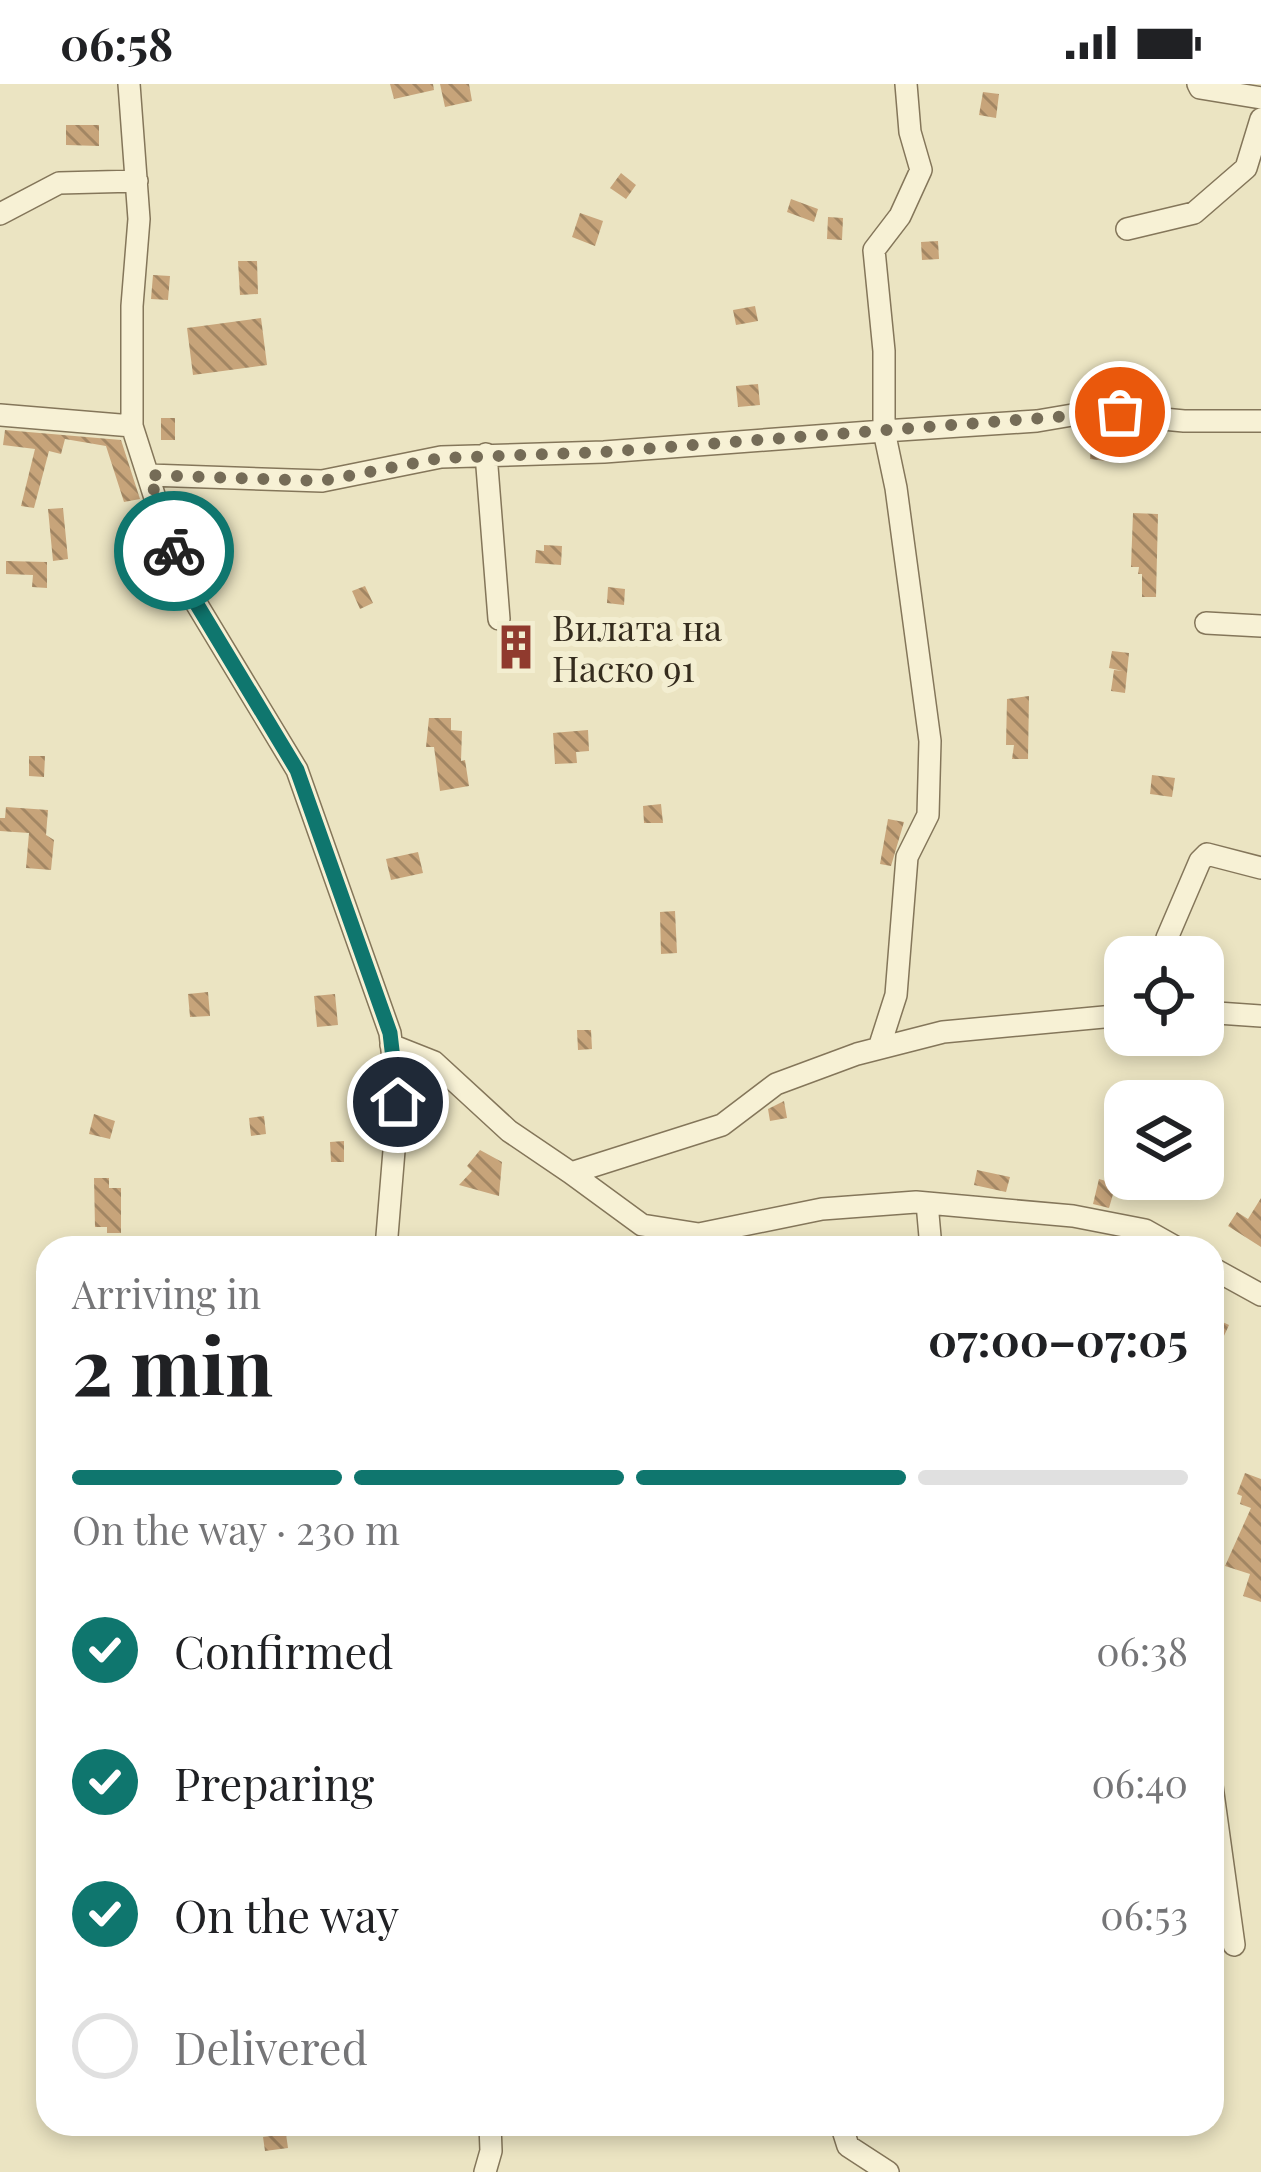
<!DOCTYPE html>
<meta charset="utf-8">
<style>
:root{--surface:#fff;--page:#f2f2f2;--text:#202124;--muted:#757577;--line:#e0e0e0;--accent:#0f766e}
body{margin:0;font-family:"Playfair Display",serif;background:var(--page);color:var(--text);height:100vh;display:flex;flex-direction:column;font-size:45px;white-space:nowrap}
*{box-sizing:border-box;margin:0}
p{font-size:39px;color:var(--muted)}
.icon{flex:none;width:66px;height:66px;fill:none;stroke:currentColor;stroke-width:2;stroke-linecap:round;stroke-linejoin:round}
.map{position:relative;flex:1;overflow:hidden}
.side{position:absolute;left:36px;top:1152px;width:1188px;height:900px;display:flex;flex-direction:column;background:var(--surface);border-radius:36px;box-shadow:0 6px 18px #0003}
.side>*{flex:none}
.buttons{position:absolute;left:1104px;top:852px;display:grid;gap:24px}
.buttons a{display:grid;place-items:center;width:120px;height:120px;border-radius:24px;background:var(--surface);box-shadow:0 6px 18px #0003;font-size:60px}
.pin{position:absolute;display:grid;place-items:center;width:102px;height:102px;color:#fff;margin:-51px;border:6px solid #fff;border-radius:50%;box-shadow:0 3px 12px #0007}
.courier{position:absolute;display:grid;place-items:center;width:120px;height:120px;margin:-60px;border:9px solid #0f766e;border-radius:50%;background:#fff;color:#222;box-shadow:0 3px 15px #0007}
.head em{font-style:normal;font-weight:700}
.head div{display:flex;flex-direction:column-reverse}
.head{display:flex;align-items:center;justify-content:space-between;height:204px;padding:0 36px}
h1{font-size:78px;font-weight:700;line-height:90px}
.bar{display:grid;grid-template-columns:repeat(4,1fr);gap:18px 12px;align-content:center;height:144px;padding:0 36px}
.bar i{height:15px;border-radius:9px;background:var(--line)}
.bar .selected{background:var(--accent)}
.bar p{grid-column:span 4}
ol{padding:0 36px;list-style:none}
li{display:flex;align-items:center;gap:36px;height:132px}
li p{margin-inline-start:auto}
li .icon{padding:12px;border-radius:50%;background:var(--accent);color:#fff;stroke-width:4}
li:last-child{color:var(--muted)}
li i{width:66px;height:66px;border:6px solid var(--line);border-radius:50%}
.status{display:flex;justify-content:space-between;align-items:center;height:84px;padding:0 60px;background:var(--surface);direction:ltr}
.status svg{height:33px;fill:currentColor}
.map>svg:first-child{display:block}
</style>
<div class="status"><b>06:58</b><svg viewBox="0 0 49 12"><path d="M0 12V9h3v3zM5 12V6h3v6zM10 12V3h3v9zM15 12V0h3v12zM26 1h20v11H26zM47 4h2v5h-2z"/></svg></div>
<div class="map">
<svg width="1261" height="2088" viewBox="0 0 1261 2088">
<defs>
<pattern id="building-back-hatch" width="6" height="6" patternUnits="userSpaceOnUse" patternTransform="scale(3)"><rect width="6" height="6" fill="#c7a47a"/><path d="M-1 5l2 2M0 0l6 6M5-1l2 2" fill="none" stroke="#a28663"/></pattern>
</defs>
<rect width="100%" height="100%" fill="#ebe4c2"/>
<path fill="url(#building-back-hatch)" d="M390 0H433L434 6 394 15Z
M440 0H469L472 17 445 23Z
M983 8 999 10 996 34 979 31Z
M66 41H99V62L66 61Z
M621 89 636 101 626 115 610 104Z
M791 115 818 125 814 138 787 128Z
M580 129 603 137 595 162 572 153Z
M828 133 843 134 842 156 827 155Z
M938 157 939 175 922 176 921 158Z
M238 177H257L258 210 240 211Z
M153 191 170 192 168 216 151 215Z
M755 222 758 237 736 241 733 226Z
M261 234 267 281 193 291 187 244Z
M758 300 760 321 738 323 736 302Z
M161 334H175V356H161Z
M1105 344 1122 346 1121 379 1090 375 1092 348 1104 349Z
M5 346 121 356 140 415 124 418 106 362 65 355 61 370 49 367 34 424 21 422 35 365 3 361Z
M63 424 68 475 53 477 48 425Z
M1133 429 1158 430 1156 513H1142V490H1138L1139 483H1131Z
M544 461 562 462 561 481 535 479 536 466 544 467Z
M6 477 47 478V504L32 503 33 491 6 490Z
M365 502 373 519 360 525 352 507Z
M608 503 625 505 624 521 607 519Z
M501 550H530L528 577 503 576Z
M1112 567 1129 569 1125 609 1111 607 1114 586 1123 587 1109 584Z
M1029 612 1028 675H1012L1014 661H1006L1007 615Z
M429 634H451V646L462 647 461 677 465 676 469 702 440 707 434 663H426Z
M588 646 589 667 576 668 577 679 555 680 553 649Z
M29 672H45L44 693 29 692Z
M1152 691 1175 694 1172 713 1150 710Z
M661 720 663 739H644L643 722Z
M6 723 48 726 46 751 54 756 51 786 26 784 29 749 0 747V734H5Z
M888 735 904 738 891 782 880 780Z
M418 768 423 789 391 796 386 775Z
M675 827 677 869 661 870 660 828Z
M208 908 210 932 190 933 188 910Z
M335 910 338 941 317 943 314 912Z
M577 946H591L592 965 578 966Z
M784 1017 787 1034 770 1037 768 1025Z
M94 1030 115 1037 110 1055 89 1050Z
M264 1032 266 1050 251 1052 249 1034Z
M344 1057V1078H331L330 1058Z
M480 1066 502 1078 499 1112 459 1101 472 1087 467 1082Z
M977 1086 1010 1093 1006 1108 974 1101Z
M94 1094H109V1104H121V1149H107V1143H95Z
M1099 1095 1116 1100 1109 1124 1093 1120Z
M1261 1114V1163L1228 1142 1237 1128 1248 1135Z
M1212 1233 1229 1241 1212 1278Z
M1245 1389 1261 1395V1518L1243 1512 1250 1490 1225 1482 1251 1424 1240 1420 1242 1412 1237 1410Z
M286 2050 288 2064 265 2067 263 2053Z"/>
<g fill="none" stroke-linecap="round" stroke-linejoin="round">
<g stroke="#84765a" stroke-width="24">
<path id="street" d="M1198 0 1200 4 1261 14
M0 130 59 99 137 97
M1127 145 1194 129 1246 84 1261 35
M0 331 132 342V222L139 135 129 0
M132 342 165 445 190 509 297 686 390 949 398 1018 386 1164
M486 370 499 535
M149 391 322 397 441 373 604 368 884 347V267L874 166 900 132 921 86 910 48 906 0
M1206 539 1261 542
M1165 873 1167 854 1200 777 1207 770 1261 784
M1203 928 1261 932
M391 961 434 978 509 1047 571 1089 722 1041 776 1000 857 970 943 948 1125 931
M879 964 896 911 907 773 928 731 930 657 896 404 884 347 1037 337 1090 328 1184 337H1261
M571 1089 642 1141 699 1150 822 1125 916 1118 1073 1132 1145 1146 1177 1164
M927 1119 931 1164
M1212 1184 1261 1211
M1212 1702 1234 1861
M841 2040 848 2062 888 2088
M485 2088 491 2067 490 2040"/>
</g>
<use href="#street" stroke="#f7f1d5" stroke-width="21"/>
</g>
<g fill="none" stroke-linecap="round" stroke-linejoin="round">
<path stroke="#756c57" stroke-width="12" stroke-dasharray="0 21.6" d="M174 467 149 391 322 397 441 374 604 368 1120 328"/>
<path stroke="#0f766e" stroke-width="15" d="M174 467 190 509 297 686 390 949 398 1018"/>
</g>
<defs>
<g id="building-bare" transform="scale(3.6)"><path d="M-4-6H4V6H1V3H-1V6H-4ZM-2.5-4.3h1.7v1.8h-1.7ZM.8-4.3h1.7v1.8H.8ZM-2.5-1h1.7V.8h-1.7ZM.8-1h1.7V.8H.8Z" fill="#903a2e" stroke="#f3eed1" stroke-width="2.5" paint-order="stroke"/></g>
</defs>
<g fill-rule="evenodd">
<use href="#building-bare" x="516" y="563"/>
</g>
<g text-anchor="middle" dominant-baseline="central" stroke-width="12" stroke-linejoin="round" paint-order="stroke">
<g font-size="36" fill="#352c1e" stroke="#f3eed1" text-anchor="start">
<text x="552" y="542">Вилата на<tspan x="552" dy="41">Наско 91</tspan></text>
</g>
</g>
</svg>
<div class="buttons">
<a><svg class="icon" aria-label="locate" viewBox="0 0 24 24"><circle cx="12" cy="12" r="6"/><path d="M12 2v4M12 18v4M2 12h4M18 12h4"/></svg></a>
<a><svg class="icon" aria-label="layers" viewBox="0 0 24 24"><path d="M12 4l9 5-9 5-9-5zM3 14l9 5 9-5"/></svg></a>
</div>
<div class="pin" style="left:1120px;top:328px;background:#ea580c"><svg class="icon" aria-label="bag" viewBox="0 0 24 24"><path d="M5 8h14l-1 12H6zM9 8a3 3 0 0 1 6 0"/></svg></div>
<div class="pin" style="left:398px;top:1018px;background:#1f2937"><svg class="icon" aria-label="home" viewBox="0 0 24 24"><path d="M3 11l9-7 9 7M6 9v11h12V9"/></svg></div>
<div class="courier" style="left:174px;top:467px"><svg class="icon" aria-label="bike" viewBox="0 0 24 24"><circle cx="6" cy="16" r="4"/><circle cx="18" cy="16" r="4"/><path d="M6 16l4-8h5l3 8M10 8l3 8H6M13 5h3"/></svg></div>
<section class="side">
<div class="head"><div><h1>2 min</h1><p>Arriving in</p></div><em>07:00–07:05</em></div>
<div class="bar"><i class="selected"></i><i class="selected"></i><i class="selected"></i><i></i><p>On the way · 230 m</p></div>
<ol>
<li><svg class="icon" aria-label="check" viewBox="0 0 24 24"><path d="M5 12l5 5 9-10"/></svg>Confirmed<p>06:38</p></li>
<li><svg class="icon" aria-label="check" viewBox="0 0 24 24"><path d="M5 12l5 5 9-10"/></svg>Preparing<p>06:40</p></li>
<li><svg class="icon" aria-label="check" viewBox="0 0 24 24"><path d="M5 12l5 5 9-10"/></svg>On the way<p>06:53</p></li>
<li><i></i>Delivered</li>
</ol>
</section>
</div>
